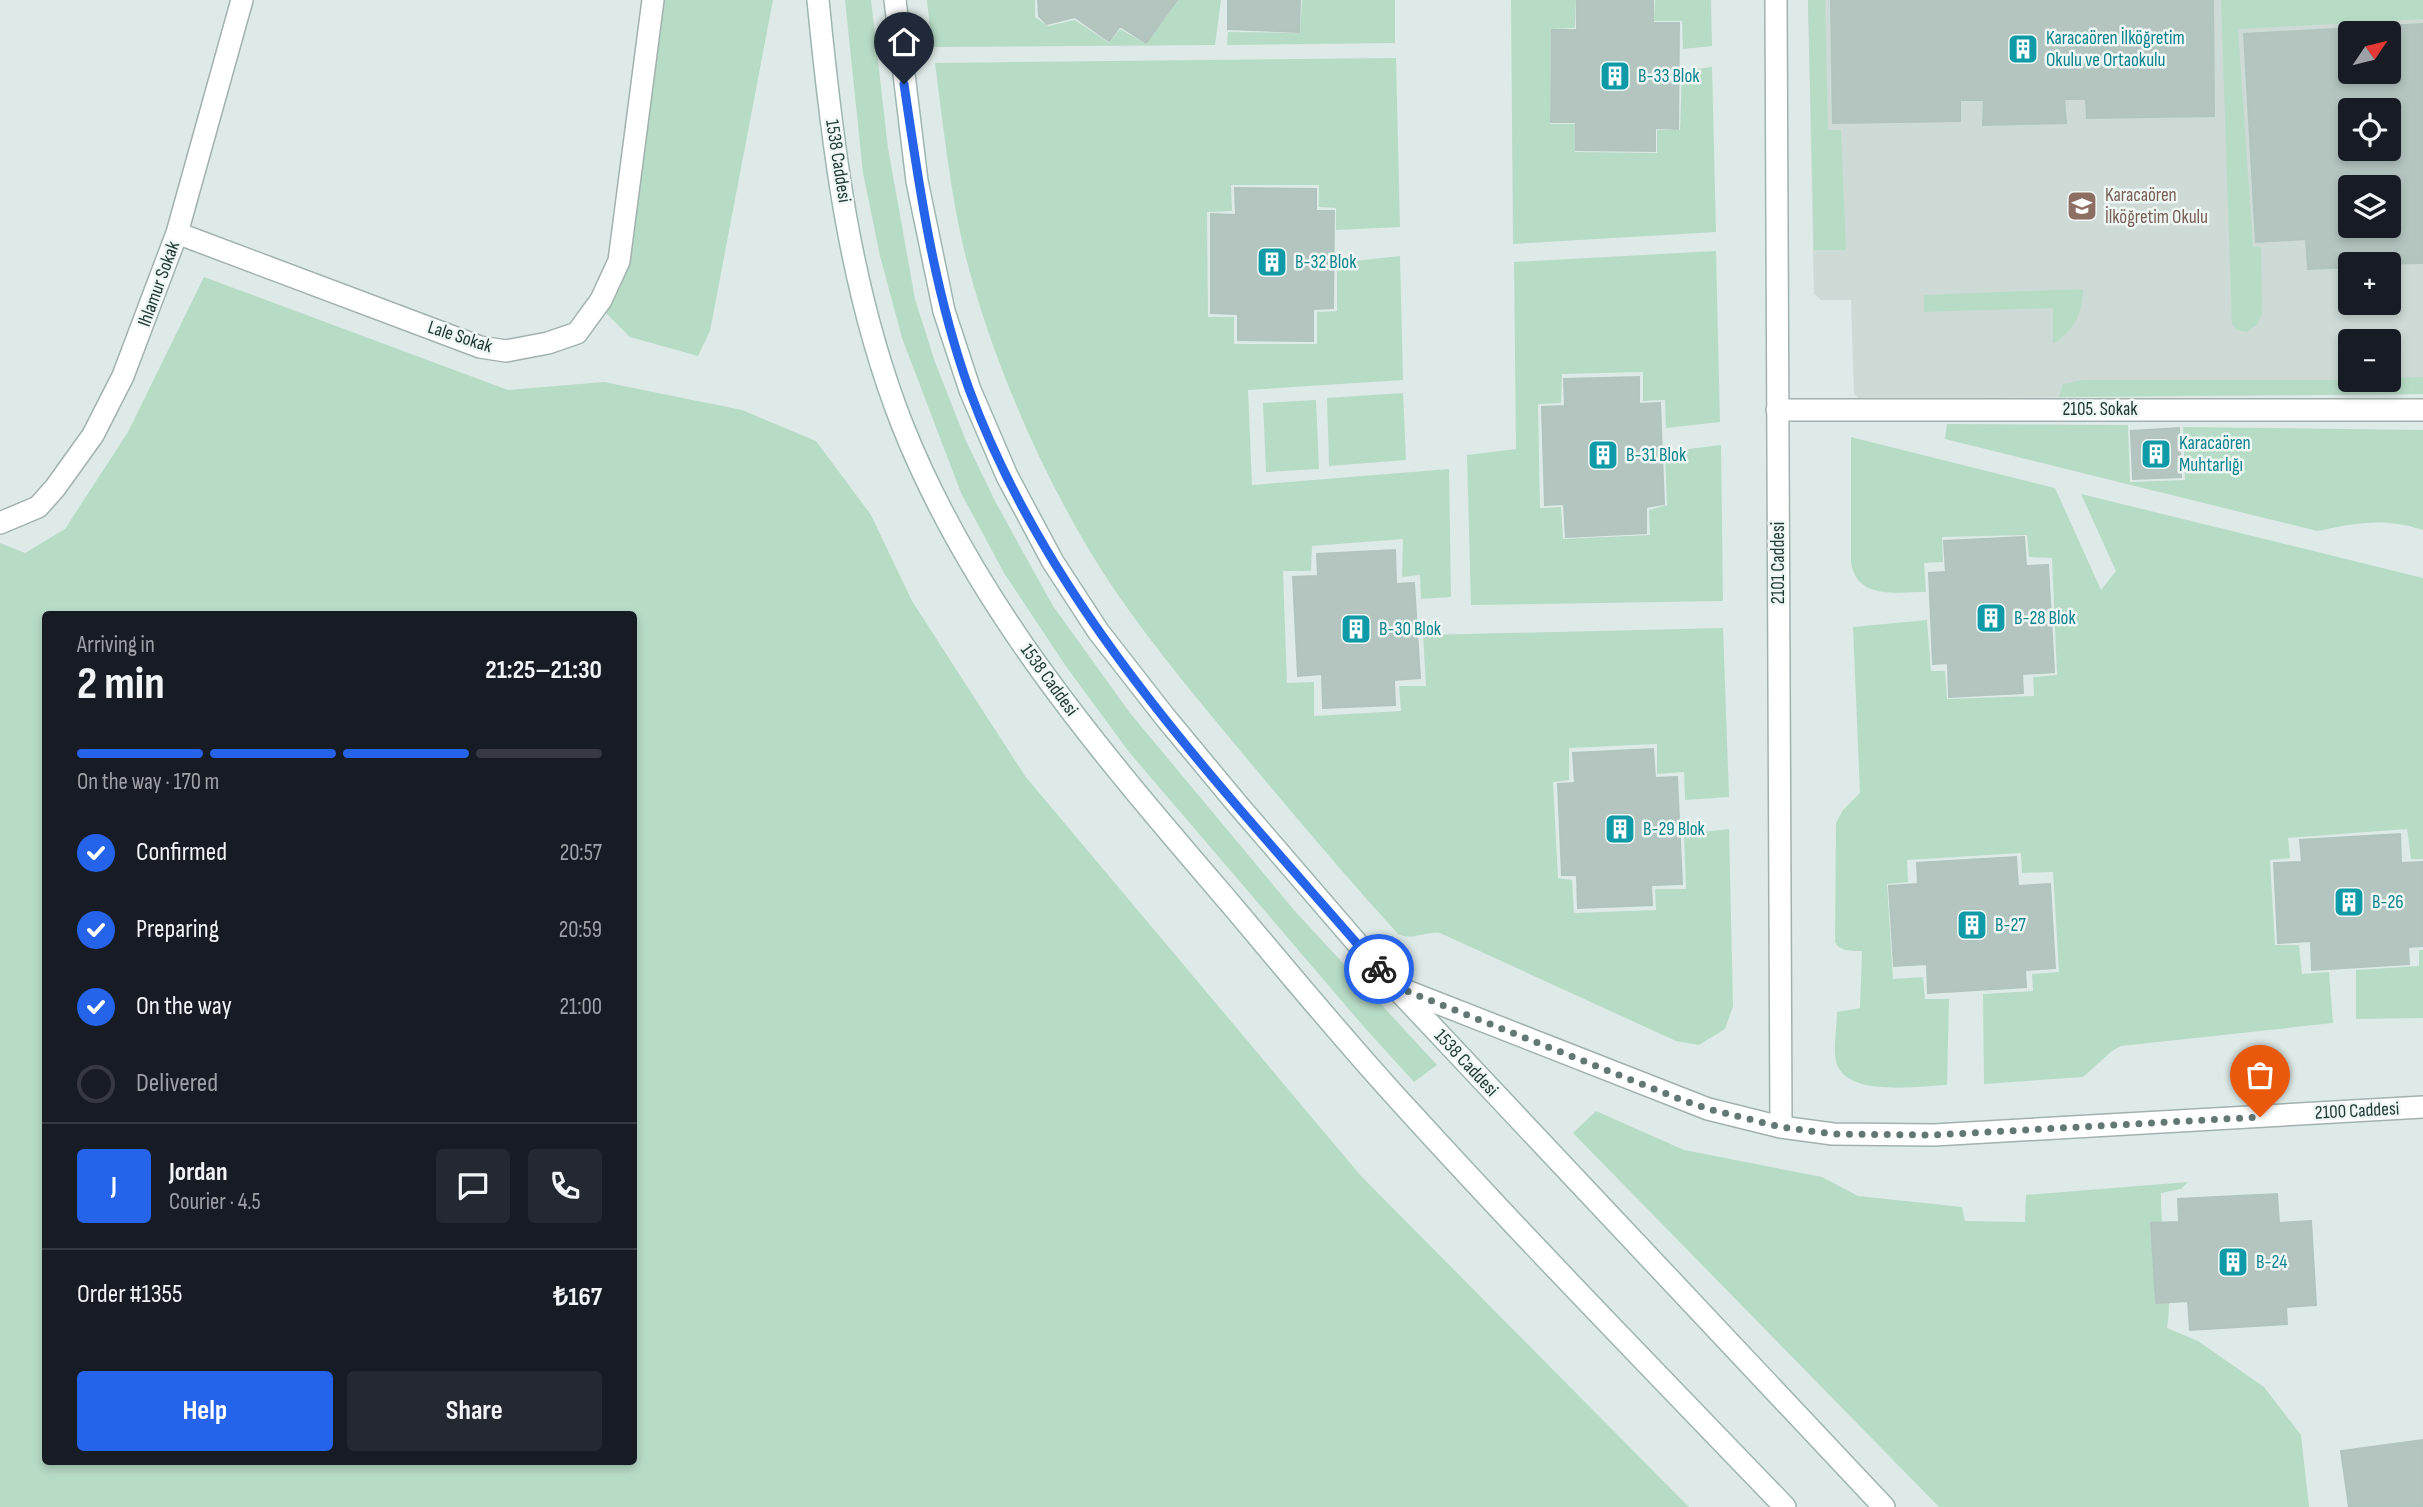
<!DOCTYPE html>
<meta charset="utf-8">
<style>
:root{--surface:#171b24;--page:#242831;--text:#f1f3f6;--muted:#9ea1a6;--line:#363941;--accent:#2563eb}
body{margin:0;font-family:"Sofia Sans Condensed",sans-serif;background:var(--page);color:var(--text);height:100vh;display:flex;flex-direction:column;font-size:26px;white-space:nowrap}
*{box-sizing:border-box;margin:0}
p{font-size:23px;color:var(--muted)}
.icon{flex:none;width:38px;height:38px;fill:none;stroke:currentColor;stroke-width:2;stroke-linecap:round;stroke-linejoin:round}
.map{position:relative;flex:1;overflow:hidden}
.panel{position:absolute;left:42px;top:611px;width:595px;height:854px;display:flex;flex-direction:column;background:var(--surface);border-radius:7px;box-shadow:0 4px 10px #0003}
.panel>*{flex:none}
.needle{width:46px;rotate:55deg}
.buttons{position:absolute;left:2338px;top:21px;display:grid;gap:14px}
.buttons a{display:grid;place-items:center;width:63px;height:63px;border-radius:7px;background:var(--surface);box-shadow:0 4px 10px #0003;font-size:35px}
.pin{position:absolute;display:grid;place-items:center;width:60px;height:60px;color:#fff;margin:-72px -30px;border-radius:50% 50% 50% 0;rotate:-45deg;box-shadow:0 0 7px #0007}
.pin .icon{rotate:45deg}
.courier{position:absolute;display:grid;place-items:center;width:70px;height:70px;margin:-35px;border:5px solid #2563eb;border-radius:50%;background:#fff;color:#222;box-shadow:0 2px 9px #0007}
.head em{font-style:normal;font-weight:700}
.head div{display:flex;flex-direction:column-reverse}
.head{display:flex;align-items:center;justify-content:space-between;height:119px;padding:0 35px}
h1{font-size:46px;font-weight:700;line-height:52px}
.bar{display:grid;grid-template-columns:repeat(4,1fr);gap:10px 7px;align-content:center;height:84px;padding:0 35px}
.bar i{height:9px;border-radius:5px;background:var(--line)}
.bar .selected{background:var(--accent)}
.bar p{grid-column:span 4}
.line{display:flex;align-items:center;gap:18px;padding:0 35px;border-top:2px solid var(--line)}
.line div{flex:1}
.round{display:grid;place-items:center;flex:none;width:74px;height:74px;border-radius:7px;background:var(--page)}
ol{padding:0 35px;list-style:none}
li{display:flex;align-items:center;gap:21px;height:77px}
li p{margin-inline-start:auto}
li .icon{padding:7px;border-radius:50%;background:var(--accent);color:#fff;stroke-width:4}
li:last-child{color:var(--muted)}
li i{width:38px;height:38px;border:4px solid var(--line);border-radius:50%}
.button{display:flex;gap:14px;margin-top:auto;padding:14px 35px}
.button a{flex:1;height:80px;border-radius:7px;background:var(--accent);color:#fff;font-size:28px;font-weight:700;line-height:80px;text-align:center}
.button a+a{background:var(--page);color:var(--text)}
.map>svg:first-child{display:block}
</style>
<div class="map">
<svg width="2423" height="1507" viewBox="0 0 2423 1507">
<rect width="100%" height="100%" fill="#deeae7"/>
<path fill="#cddad6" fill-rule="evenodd" d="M1808 0H2423V394L1859 399 1854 394 1851 300H1821L1814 294ZM2350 33H2389V72H2350ZM2350 110H2389V149H2350ZM2350 187H2389V226H2350ZM2350 264H2389V303H2350ZM2350 341H2389V380H2350Z"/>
<path fill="#b7dcc6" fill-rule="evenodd" d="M661 0H773L710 331 698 356 630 337 604 311 621 286Z
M845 0H871L888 148 915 299 935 362 966 441 996 503 1053 606 1130 713 1294 910 1437 1065 1414 1082 1364 1027 1129 752 1065 665 1004 573 961 493 902 338 880 256 863 173Z
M927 0H1035V17L1048 26 1075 20 1109 43 1120 29 1146 44 1178 0H1221L1215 45 932 47Z
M1302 0H1395V43L1227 45 1228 32 1300 33Z
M1511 0H1576L1575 28 1551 29 1550 124H1575V152L1657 153V130H1680L1682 71 1712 67 1716 232 1513 244Z
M1655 0H1711L1712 46 1683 49 1682 21H1654Z
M1808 0H1825L1828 130H1841L1846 250H1814Z
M2221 0H2423V19L2238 29 2253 247H2261L2262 314 2257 325 2247 332 2236 330 2232 324Z
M1396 58 1400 227 1336 230V208L1319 207V185H1231L1232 211 1207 212 1208 317H1234V344H1317V312L1337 311V263L1400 256 1403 380 1248 390 1252 485 1449 469 1451 597 1421 599 1420 575 1402 577 1403 539 1312 546 1311 571H1283L1287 683 1314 682V716L1401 711 1399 686H1426L1423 635 1723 628 1729 797 1685 800 1684 772 1657 774V744L1569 748V780L1553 782 1558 878 1572 880 1574 913 1656 910 1655 889H1686L1684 834 1729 829 1733 1006 1725 1029 1699 1045 1676 1041 1440 933C1425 931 1412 941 1398 934 1345 876 1294 815 1243 754 1200 702 1155 649 1116 592 1056 504 1004 389 974 287 952 214 945 138 935 63Z
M1716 251 1720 422 1666 428 1665 400 1643 401V372L1562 374 1561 403 1538 404 1540 508 1561 507 1563 539 1650 535 1649 510 1667 505 1665 452 1721 445 1723 601 1471 605 1467 455 1516 449 1514 262Z
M204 277 508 390 604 382 742 410 816 441 871 515 912 601 1025 776 1361 1176 1689 1507H0V543L25 553 65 529 128 432ZM46 614H634V1461H46Z
M2083 289C2083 313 2073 332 2053 344V308L1924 312V295Z
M2423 377V394L2059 397 2063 384 2084 380H2389V378Z
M1403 393 1406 460 1329 466 1327 398Z
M1316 400 1319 469 1266 472 1263 403Z
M1947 424 2128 425 2130 482 2185 480 2183 427 2423 430V530C2383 517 2357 523 2317 531L1945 439Z
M1851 437 2055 488 2101 590 2116 571 2081 494 2423 578V859H2411L2407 829 2288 838 2290 858 2270 860 2275 945H2299L2302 974 2329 972 2333 1023 2121 1046 2112 1051 2083 1077 1984 1084 1983 994 2033 991 2032 974 2059 972 2053 872 2022 873 2021 853 1907 860 1908 882 1887 884 1893 979 1923 977 1925 999H1949L1947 1085C1919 1086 1844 1098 1836 1061 1833 1046 1837 1027 1837 1012L1860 1008 1862 951C1853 951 1840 952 1835 942L1836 823 1843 810 1860 793 1853 627 1927 620 1931 671H1945L1947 699 2034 696 2033 677 2057 675 2052 558 2029 557 2027 535 1942 537 1943 562 1924 563 1926 592C1897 592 1856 600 1851 562Z
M2419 950H2423V1018L2356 1019V970L2419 966Z
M1596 1111 1684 1150 1822 1177 1858 1196 1962 1207 1965 1221 2025 1222 2026 1195 2188 1182 2181 1189 2161 1193C2160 1237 2174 1285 2167 1328L2198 1341 2264 1387 2301 1435 2309 1507H1939L1573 1133Z"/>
<path fill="#b4c5c0" stroke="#b1c4be" stroke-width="2" fill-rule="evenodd" d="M1038 0H1177L1146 43 1120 26 1109 41 1075 17 1047 24 1039 16Z
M1228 0H1300L1299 32 1228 29Z
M1577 0H1653V23H1679L1678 129 1655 128V151L1576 150V122H1551L1552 30H1577Z
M1831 0H2213L2214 116 2087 118 2086 99H2064L2066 123 1983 125 1984 100H1960V121L1833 123Z
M2423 24V263L2350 264V267L2308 269 2306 239 2256 242 2244 34ZM2350 33H2389V72H2350ZM2350 110H2389V149H2350ZM2350 187H2389V226H2350Z
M1235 188 1316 189V211H1334L1333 308 1313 309V341L1238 340V314L1211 313V214L1236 215Z
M1639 377V404L1660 403 1664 504 1646 507V533L1566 537 1564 504 1545 505 1542 407 1565 406 1564 379Z
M2179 428 2181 477 2133 479 2131 431Z
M2024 537 2026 566 2048 565 2054 672 2022 674 2023 693 1949 697 1948 663 1933 664 1929 573 1946 572 1944 541Z
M1395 550 1396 584 1414 583 1420 678 1394 680 1395 705 1323 708 1322 674 1298 676 1293 577 1318 576 1317 554Z
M1653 749 1655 778 1677 777 1682 884 1651 885 1652 905 1578 908 1577 875H1562L1558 784 1575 783 1573 753Z
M2400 834 2401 863 2423 862V946L2408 947 2409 964 2312 970 2311 941 2278 943 2274 863 2302 862 2300 840Z
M2016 857 2018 886 2050 884 2055 968 2025 970 2026 987 1928 993 1927 964 1894 966 1889 886 1918 884 1917 863Z
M2277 1194 2279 1223 2311 1221 2316 1305 2286 1307 2287 1324 2190 1330 2188 1301 2156 1303 2151 1223 2179 1222 2178 1199Z
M2423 1440V1507H2349L2341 1451Z"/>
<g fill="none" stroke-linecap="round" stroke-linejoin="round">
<g stroke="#a1b2ae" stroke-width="24">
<path id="street" d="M1776 0 1781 1127
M177 233 480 347 506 351 548 343 577 333 601 300 619 261 653 0
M1777 410H2423
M0 523 38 507 55 488 93 435 123 376 177 233 242 0
M1394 986 1708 1109 1781 1127 1833 1134 1934 1135 2423 1107"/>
</g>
<g stroke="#9eb6b0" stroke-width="24">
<path id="secondary" d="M818 0C832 143 849 289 902 424 974 606 1103 755 1229 902 1289 973 1347 1044 1410 1112 1532 1246 1659 1376 1785 1507
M895 0 917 181 944 311 970 390 1007 476 1053 562 1098 631 1165 717 1238 805 1394 986 1884 1507"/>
</g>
<use href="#street" stroke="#fff" stroke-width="21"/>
<use href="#secondary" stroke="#fff" stroke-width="21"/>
</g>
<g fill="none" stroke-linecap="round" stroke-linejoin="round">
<path stroke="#627874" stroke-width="7" stroke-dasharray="0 12.6" d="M1379 969 1394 986 1677 1098 1708 1109 1781 1127 1833 1134 1934 1135 2260 1117"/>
<path stroke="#2563eb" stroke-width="9" d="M904 84C919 187 934 291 969 389 1051 614 1226 791 1379 969"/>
</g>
<defs>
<g id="building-square" transform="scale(1.575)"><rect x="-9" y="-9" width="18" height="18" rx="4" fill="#0f9aa8" stroke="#eff7f4"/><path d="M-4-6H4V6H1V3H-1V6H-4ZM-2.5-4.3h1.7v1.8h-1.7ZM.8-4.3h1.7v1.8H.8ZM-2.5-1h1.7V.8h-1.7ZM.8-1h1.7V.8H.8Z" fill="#fff"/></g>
<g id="school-square" transform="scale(1.575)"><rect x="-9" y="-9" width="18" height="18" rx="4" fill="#8d6e63" stroke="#eff7f4"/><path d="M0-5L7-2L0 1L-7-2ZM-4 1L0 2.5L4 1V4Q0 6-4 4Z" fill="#fff"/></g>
</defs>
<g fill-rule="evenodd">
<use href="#building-square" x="2023" y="49"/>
<use href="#building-square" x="1615" y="76"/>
<use href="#school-square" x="2082" y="206"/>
<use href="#building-square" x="1272" y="262"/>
<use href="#building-square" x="2156" y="454"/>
<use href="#building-square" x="1603" y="455"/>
<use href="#building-square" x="1991" y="618"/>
<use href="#building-square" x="1356" y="629"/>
<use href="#building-square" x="1620" y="829"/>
<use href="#building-square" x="2349" y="902"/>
<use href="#building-square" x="1972" y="925"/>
<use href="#building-square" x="2233" y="1262"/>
</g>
<g text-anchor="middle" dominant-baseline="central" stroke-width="5" stroke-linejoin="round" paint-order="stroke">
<g font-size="19" fill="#0d838f" stroke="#eff7f4" text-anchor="start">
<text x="2046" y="38">Karacaören İlköğretim<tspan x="2046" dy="22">Okulu ve Ortaokulu</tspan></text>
<text x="1638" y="76">B-33 Blok</text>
<text x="1295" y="262">B-32 Blok</text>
<text x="2179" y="443">Karacaören<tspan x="2179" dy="22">Muhtarlığı</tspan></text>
<text x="1626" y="455">B-31 Blok</text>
<text x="2014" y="618">B-28 Blok</text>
<text x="1379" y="629">B-30 Blok</text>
<text x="1643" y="829">B-29 Blok</text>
<text x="2372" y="902">B-26</text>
<text x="1995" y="925">B-27</text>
<text x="2256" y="1262">B-24</text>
</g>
<g font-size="19" fill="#203a36" stroke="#eff7f4">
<text transform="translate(838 161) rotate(81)">1538 Caddesi</text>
<text transform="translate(159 284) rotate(-70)">Ihlamur Sokak</text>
<text transform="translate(460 337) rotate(18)">Lale Sokak</text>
<text x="2100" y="409">2105. Sokak</text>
<text transform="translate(1778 563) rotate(-90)">2101 Caddesi</text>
<text transform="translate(1049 680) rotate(54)">1538 Caddesi</text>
<text transform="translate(1466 1063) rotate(47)">1538 Caddesi</text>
<text transform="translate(2357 1111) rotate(-3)">2100 Caddesi</text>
</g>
<g font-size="19" fill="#785e54" stroke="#eff7f4" text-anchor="start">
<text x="2105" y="195">Karacaören<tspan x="2105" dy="22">İlköğretim Okulu</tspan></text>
</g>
</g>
</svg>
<div class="buttons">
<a><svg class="needle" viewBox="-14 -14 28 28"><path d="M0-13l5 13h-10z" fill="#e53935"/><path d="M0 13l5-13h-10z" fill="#9ea1a6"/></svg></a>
<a><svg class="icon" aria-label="locate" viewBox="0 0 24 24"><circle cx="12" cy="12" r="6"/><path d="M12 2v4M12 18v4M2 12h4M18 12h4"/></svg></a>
<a><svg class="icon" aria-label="layers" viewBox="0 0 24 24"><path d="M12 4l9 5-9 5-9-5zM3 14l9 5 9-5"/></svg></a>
<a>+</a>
<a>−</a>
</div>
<div class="pin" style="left:2260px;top:1117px;background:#ea580c"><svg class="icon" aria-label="bag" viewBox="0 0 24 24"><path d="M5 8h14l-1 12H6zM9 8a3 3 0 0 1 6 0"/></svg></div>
<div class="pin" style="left:904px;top:84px;background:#1f2937"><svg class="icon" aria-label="home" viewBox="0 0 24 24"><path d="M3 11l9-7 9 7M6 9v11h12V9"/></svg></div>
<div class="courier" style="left:1379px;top:969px"><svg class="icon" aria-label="bike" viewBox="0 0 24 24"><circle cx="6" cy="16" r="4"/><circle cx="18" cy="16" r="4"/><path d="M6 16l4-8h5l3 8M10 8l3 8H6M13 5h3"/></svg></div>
<section class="panel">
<div class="head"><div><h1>2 min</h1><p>Arriving in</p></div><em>21:25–21:30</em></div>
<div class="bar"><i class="selected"></i><i class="selected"></i><i class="selected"></i><i></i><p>On the way · 170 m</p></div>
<ol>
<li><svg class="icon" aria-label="check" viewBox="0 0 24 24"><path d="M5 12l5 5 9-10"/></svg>Confirmed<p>20:57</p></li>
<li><svg class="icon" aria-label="check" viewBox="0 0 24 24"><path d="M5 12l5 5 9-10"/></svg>Preparing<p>20:59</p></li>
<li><svg class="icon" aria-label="check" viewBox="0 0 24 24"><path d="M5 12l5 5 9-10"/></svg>On the way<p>21:00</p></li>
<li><i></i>Delivered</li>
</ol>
<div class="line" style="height:126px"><b class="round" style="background:var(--accent);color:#fff">J</b><div><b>Jordan</b><p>Courier · 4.5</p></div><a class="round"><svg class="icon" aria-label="chat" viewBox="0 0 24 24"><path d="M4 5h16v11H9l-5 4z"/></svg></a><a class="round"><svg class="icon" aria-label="phone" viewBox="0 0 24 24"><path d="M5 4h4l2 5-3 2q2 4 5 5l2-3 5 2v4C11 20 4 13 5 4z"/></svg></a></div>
<div class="line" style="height:91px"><div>Order #1355</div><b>₺167</b></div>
<div class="button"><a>Help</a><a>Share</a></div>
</section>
</div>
